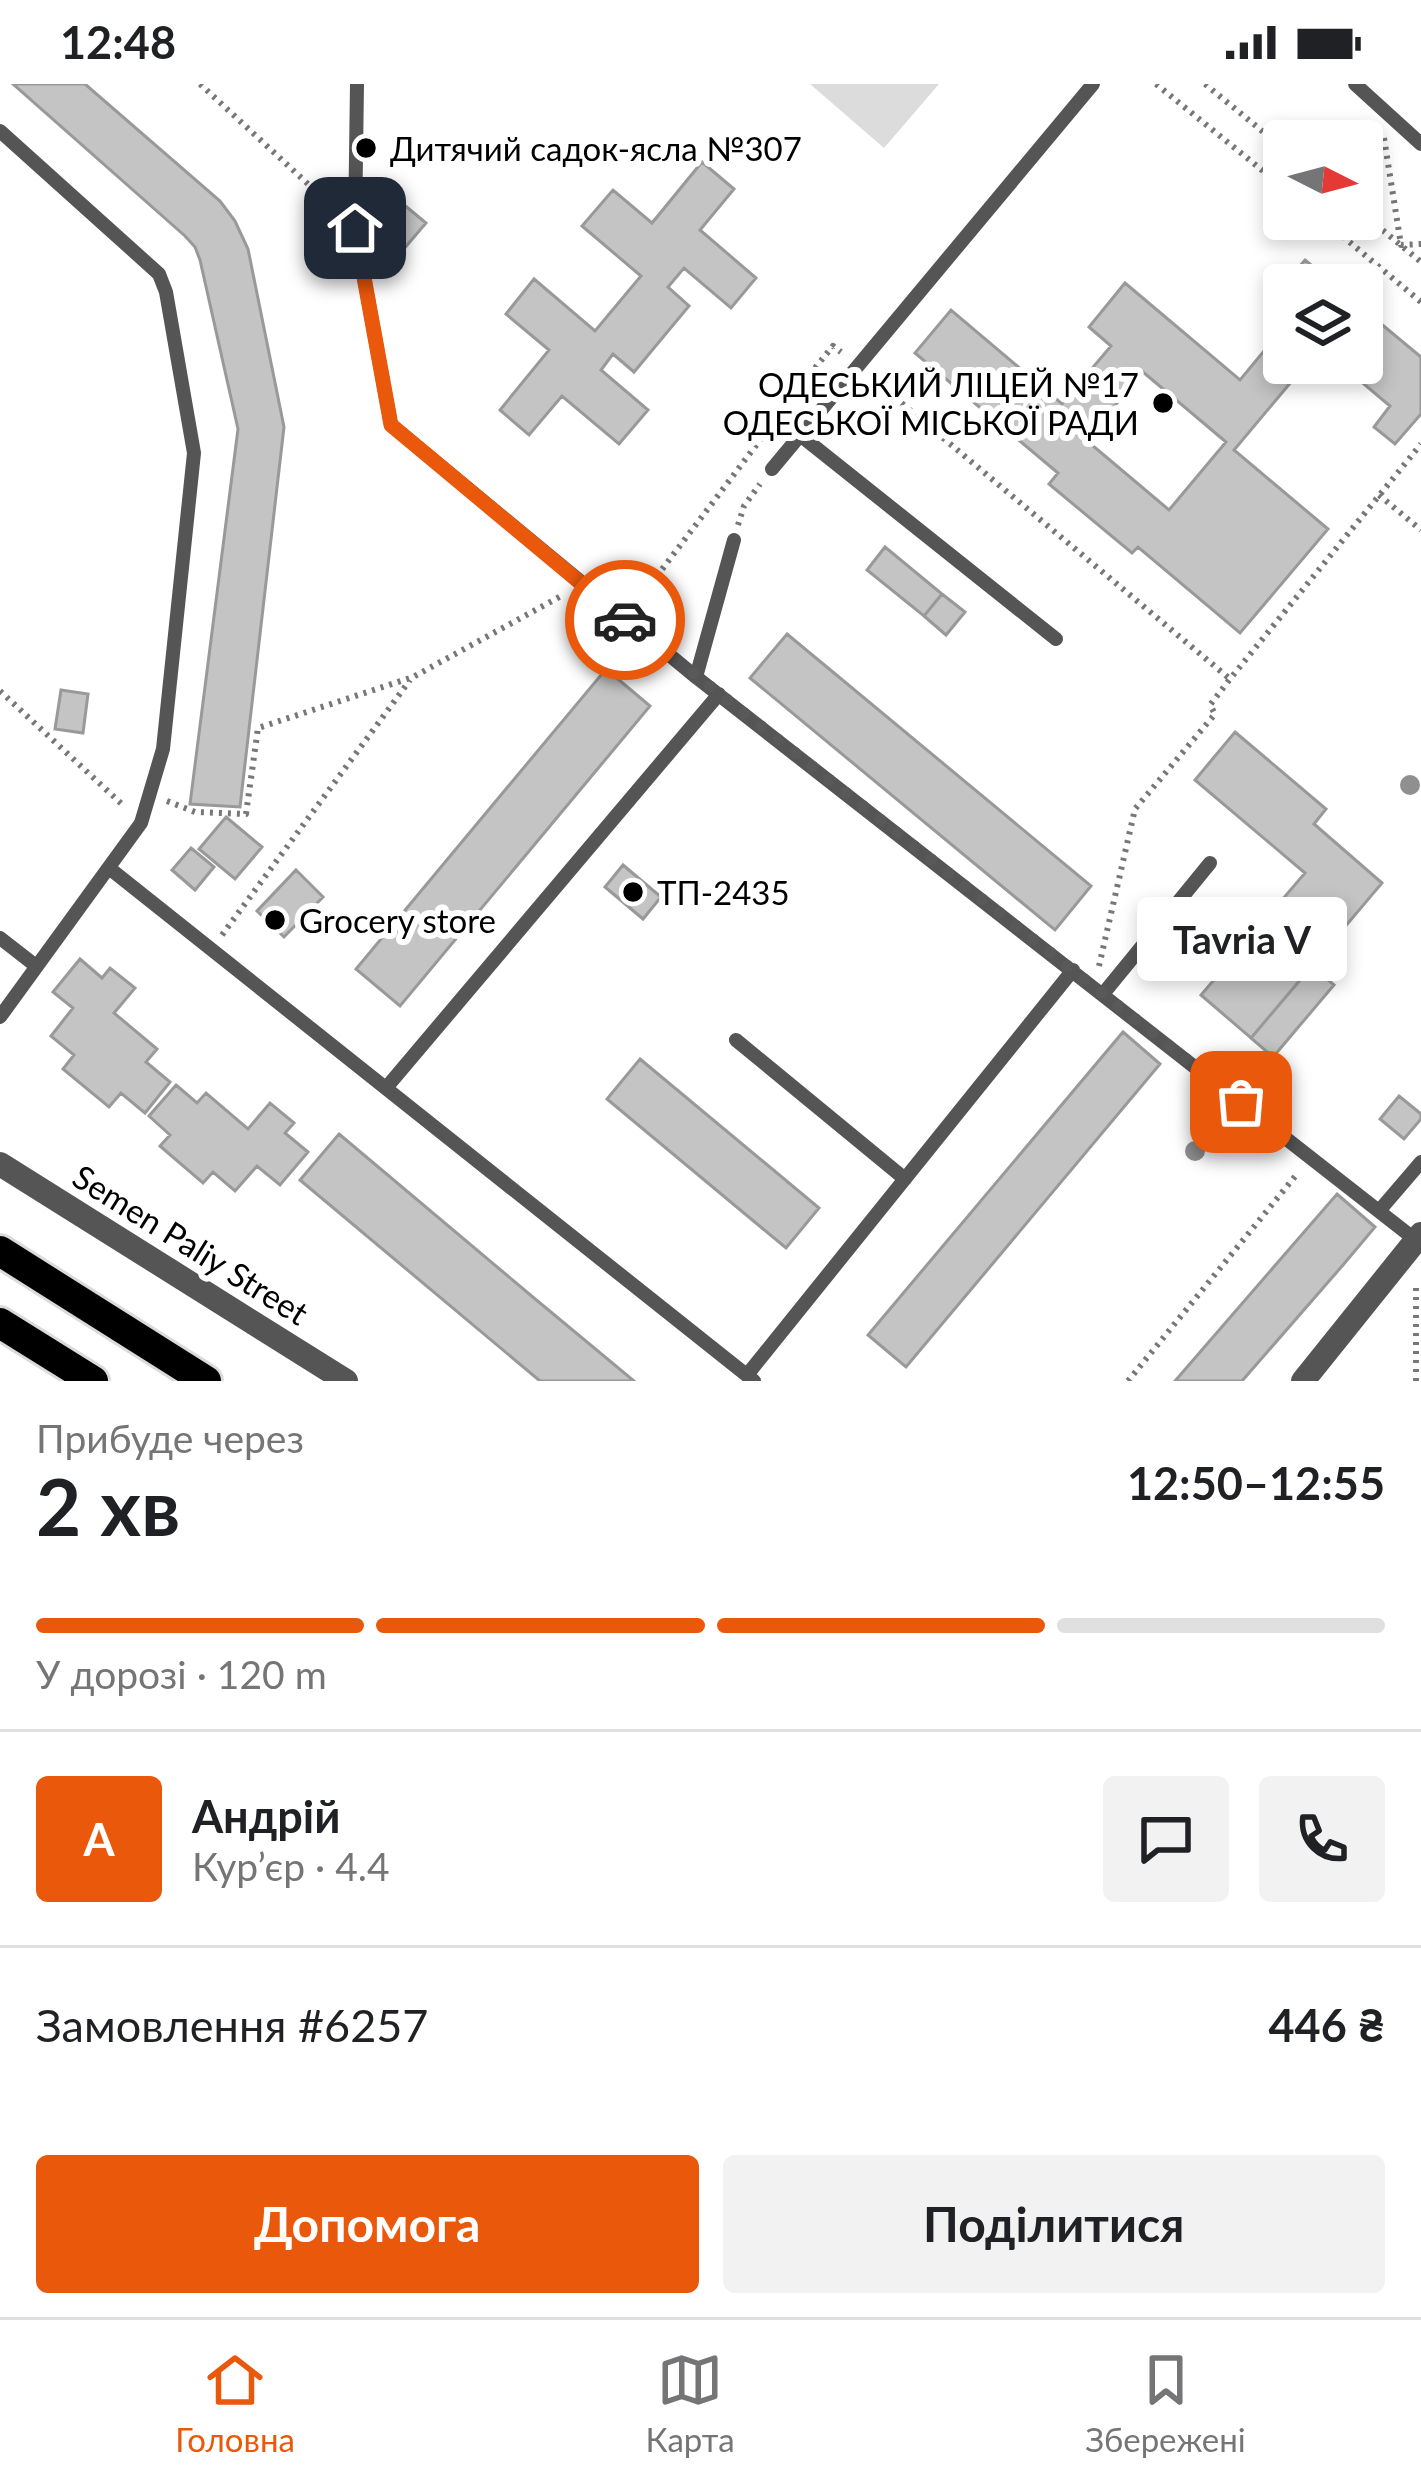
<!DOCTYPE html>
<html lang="uk">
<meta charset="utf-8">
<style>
:root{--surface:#fff;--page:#f2f2f2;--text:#202124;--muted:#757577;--line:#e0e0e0;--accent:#ea580c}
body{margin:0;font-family:Lato,sans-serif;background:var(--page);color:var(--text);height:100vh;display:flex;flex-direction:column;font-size:45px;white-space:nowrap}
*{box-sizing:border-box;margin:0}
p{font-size:39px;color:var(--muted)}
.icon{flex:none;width:66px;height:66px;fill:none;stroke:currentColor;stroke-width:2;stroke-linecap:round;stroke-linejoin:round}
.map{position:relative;height:1297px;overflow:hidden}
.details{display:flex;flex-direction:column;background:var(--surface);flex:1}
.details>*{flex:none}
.needle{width:78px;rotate:96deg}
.controls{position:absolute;left:1263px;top:36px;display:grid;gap:24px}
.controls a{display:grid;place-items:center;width:120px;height:120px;border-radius:12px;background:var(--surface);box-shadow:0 6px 18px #0003;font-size:60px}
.pin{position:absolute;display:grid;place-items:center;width:102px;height:102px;color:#fff;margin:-51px;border-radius:24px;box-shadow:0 6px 18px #0006}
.courier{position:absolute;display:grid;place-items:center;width:120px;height:120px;margin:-60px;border:9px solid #ea580c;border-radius:50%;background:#fff;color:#222;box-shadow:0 3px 15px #0007}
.bubble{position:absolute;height:84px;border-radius:12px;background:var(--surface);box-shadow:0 6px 18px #0003;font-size:39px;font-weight:700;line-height:84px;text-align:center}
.overview em{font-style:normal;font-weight:700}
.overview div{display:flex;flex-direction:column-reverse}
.overview{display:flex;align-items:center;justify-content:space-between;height:204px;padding:0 36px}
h1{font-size:78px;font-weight:700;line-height:90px}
.bar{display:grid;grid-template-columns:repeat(4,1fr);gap:18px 12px;align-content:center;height:144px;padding:0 36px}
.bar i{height:15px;border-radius:9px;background:var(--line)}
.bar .active{background:var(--accent)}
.bar p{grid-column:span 4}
.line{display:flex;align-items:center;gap:30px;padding:0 36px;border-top:3px solid var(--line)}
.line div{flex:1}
.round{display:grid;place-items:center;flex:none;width:126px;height:126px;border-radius:12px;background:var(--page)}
.primary-button{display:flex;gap:24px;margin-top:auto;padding:24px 36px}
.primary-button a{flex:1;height:138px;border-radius:12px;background:var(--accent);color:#fff;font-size:48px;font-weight:700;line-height:138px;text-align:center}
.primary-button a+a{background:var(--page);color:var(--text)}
.status{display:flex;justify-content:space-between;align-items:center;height:84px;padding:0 60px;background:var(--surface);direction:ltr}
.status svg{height:33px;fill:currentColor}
.tabs{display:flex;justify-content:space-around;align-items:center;height:168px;border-top:3px solid var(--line);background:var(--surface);font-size:33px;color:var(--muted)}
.tabs a{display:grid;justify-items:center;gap:6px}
.tabs .active{color:var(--accent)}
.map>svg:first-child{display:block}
</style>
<div class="status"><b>12:48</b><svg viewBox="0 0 49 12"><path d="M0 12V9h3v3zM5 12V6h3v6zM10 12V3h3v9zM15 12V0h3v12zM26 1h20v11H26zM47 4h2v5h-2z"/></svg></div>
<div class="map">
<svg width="1421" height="1297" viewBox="0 0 1421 1297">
<rect width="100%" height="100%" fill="#fff"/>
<path fill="#dcdcdc" d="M810 0H939L884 64Z"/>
<path fill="#c4c4c4" stroke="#999" stroke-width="3" fill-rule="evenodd" d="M13 0H85L220 117 235 137 248 165 284 343 240 723 190 720 238 345 200 176 195 163 185 152Z
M702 78 734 105 700 146 756 194 731 224 684 184 668 203 689 222 634 288 613 270 601 286 648 326 619 360 562 312 529 351 500 326 549 266 506 230 534 195 595 247 641 192 582 142 613 106 652 139Z
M403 120 426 139 397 173 375 155Z
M1305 176 1335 201H1284V232L1268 219Z
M1125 199 1240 296 1284 243V279H1307L1234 366 1328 445 1240 549 1138 463 1132 469 1049 400 1058 389 915 269 951 226 1062 320 1111 262 1089 243ZM1143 288 1226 358 1169 426 1086 356Z
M1362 224 1421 273V330L1395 360 1374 343 1390 322 1339 279H1362Z
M885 463 942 510 924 532 867 486Z
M942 510 965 528 946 551 924 532Z
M787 550 1091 802 1055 846 750 594Z
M606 585 650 622 400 922 356 885Z
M61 606 88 610 83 649 55 645Z
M1235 648 1326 725 1314 740 1382 799 1251 954 1201 911 1305 789 1195 696Z
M226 733 262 763 235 795 199 765Z
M191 764 214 783 195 806 172 786Z
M623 781 661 813 643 835 605 803Z
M296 786 323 813 284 853 257 827Z
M80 875 102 894 110 884 135 904 114 929 157 965 146 978 170 998 145 1029 121 1009 109 1023 63 985 74 971 51 952 73 924 53 908Z
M1312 882 1334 901 1273 973 1251 954Z
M1123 948 1160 980 906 1283 868 1251Z
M640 975 819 1124 786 1164 607 1015Z
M176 1001 197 1019 206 1009 248 1045 270 1019 294 1039 285 1049 308 1068 280 1101 257 1082 235 1107 213 1088 203 1099 160 1062 170 1051 149 1032Z
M1399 1012 1421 1030V1035L1404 1055 1380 1035Z
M339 1050 534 1214 634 1297H540L300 1096Z
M1337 1110 1375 1143 1343 1181 1242 1297H1175Z"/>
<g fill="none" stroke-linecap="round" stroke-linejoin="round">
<g stroke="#dbdbdb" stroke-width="36">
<path id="primary" d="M0 1167 206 1297
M0 1239 93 1297"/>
</g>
<path stroke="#777" stroke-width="6" stroke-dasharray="3 6" stroke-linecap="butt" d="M200 0 335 125
M1156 0 1284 104
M1205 0 1284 65
M1384 54 1401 161 1421 160
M1362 129 1421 178
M1322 135 1421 218
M874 296 1230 595
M1379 411 1421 446
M738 441 744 422 760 400
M635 521 798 306 791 302 799 291 805 296 833 262 841 268
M0 607 125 723
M167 717 195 728 246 730 258 644 413 593 563 511
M222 851 410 596
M1099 882 1135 725 1215 630 1210 621 1230 595 1421 360
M1128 1297 1297 1090
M1416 1297V1199"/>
<path stroke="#555" stroke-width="14" d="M357 0 355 144 391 341 696 593 1417 1157
M1355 0 1421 60
M0 47 159 190 166 208 194 369 163 665 141 739 0 933
M800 351 1056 555
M772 385 1093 0
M696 593 734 456
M109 784 754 1297
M0 854 36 882
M1103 910 1210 779
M736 956 905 1095
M386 1004 719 610
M1379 1127 1421 1078
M747 1291 1073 886"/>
<path stroke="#555" stroke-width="24" d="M0 1080 346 1297
M1303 1297 1421 1150"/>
<use href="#primary" stroke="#000" stroke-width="30"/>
</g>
<g fill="#8f8f8f">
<circle cx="1410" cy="701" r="10"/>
<circle cx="1195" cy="1067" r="10"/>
</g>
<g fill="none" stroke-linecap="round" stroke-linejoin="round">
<path stroke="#595959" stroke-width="12" stroke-dasharray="0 21.6" d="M625 536 1241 1018"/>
<path stroke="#ea580c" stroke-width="15" d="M355 144 391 341 625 536"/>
</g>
<g fill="#000" stroke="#fff" stroke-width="4.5">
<circle cx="366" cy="64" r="12"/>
<circle cx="1163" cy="319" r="12"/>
<circle cx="633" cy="808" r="12"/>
<circle cx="275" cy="836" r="12"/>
</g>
<g text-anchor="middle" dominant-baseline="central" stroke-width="12" stroke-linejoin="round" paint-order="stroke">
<g font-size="33" fill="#000" stroke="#fff" text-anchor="start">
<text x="390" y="64">Дитячий садок-ясла №307</text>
<text x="1139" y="300" text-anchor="end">ОДЕСЬКИЙ ЛІЦЕЙ №17<tspan x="1139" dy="38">ОДЕСЬКОЇ МІСЬКОЇ РАДИ</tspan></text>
<text x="657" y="808">ТП-2435</text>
<text x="299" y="836">Grocery store</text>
</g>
<g font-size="33" fill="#000" stroke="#fff">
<text transform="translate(191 1160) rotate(32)">Semen Paliy Street</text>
</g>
</g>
</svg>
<div class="controls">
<a><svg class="needle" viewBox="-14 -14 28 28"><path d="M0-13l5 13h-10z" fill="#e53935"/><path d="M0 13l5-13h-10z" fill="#757577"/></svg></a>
<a><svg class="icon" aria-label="layers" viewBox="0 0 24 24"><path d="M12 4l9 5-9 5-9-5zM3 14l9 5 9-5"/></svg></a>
</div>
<div class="pin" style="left:1241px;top:1018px;background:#ea580c"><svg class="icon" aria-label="bag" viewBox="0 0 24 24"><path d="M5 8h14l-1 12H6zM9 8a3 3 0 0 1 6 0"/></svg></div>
<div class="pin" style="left:355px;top:144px;background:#1f2937"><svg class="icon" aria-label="home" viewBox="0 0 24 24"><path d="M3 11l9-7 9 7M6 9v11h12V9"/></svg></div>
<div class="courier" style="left:625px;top:536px"><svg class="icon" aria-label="car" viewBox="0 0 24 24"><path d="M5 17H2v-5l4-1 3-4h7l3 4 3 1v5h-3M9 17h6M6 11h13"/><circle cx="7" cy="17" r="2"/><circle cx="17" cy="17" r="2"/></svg></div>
<div class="bubble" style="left:1137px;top:813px;width:210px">Tavria V</div>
</div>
<section class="details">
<div class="overview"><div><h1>2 хв</h1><p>Прибуде через</p></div><em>12:50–12:55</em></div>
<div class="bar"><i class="active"></i><i class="active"></i><i class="active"></i><i></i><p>У дорозі · 120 m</p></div>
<div class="line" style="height:216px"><b class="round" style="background:var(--accent);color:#fff">А</b><div><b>Андрій</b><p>Кур’єр · 4.4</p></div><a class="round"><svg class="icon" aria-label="chat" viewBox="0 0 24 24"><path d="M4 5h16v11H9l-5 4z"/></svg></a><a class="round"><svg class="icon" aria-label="phone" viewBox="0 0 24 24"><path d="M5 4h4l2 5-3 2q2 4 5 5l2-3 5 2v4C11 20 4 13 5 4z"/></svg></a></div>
<div class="line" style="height:156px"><div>Замовлення #6257</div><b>446 ₴</b></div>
<div class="primary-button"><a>Допомога</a><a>Поділитися</a></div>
</section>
<nav class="tabs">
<a class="active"><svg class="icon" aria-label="home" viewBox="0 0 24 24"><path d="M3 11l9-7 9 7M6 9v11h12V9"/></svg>Головна</a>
<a><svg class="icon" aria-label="map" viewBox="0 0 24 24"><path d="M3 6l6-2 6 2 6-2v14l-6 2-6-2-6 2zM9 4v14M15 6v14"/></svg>Карта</a>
<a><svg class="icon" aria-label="saved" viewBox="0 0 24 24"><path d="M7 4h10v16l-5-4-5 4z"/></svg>Збережені</a>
</nav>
